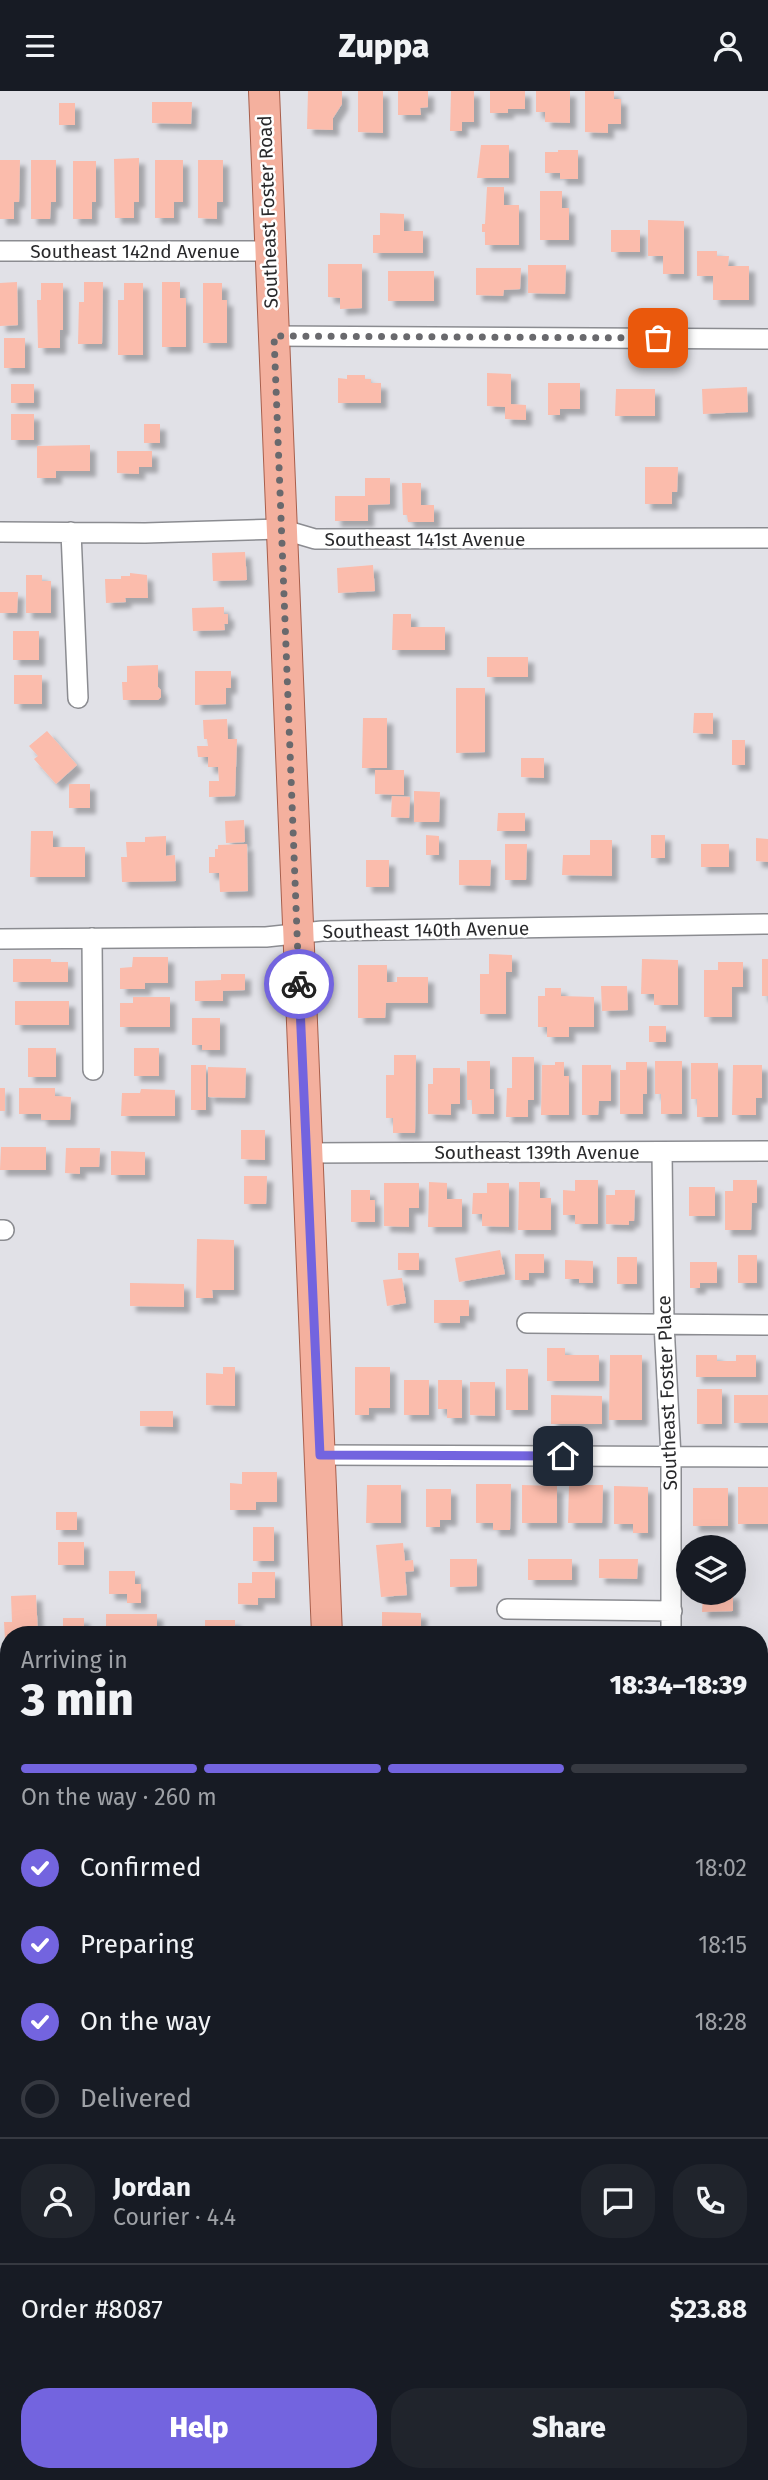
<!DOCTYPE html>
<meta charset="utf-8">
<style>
:root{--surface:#171b24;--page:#20242c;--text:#f1f3f6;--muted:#9ea1a6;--line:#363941;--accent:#7364df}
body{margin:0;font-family:"Fira Sans",sans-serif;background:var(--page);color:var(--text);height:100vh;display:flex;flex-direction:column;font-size:26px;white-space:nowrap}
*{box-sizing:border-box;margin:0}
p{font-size:23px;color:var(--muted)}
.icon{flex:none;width:38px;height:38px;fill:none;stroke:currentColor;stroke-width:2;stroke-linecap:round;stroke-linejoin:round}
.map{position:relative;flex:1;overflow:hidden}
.sheet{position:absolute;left:0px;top:1535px;width:768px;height:856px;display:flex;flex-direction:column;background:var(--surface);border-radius:28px 28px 0 0;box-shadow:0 7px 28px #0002}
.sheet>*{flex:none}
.controls{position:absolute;left:676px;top:1444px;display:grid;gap:14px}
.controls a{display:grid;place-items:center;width:70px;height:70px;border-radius:50%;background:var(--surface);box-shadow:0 7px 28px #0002;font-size:35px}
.pin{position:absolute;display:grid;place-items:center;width:60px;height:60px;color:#fff;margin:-30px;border-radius:14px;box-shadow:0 4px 10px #0006}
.courier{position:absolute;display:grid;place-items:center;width:70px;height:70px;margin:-35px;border:5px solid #7364df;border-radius:50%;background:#fff;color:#222;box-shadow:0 2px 9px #0007}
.overview em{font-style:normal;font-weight:800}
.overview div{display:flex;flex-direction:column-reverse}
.overview{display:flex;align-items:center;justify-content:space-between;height:119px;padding:0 21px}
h1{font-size:46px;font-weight:800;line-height:52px}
.bar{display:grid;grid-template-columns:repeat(4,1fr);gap:10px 7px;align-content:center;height:84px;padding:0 21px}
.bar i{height:9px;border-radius:5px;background:var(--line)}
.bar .active{background:var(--accent)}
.bar p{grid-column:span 4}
.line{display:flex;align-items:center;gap:18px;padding:0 21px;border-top:2px solid var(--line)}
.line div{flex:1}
.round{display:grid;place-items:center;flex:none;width:74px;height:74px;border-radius:28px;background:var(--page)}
ol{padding:0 21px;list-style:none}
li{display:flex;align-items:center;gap:21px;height:77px}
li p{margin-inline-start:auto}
li .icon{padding:7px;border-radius:50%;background:var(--accent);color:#fff;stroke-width:4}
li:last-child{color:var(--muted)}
li i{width:38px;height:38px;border:4px solid var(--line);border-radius:50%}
.primary-button{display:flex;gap:14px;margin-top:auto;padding:14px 21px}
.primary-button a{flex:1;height:80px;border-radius:28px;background:var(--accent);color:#fff;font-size:28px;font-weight:800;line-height:80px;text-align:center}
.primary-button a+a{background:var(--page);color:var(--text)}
header{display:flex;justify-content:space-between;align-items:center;height:91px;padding:0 21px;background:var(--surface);font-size:32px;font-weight:800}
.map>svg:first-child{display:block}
</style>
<header><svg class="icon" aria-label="menu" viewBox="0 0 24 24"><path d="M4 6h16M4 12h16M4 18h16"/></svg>Zuppa<svg class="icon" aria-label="person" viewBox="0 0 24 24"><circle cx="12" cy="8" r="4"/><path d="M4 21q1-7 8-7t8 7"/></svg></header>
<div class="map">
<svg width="768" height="2389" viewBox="0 0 768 2389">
<defs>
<filter id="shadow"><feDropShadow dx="6" dy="6" stdDeviation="2" flood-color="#0004"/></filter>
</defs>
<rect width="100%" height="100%" fill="#e1e1e7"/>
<path fill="#bccdaa" d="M0 2191H9V2382H148V2389H0Z"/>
<path fill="#fbbcac" filter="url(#shadow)" d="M308 0H342V13L333 27V39L307 38Z
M358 0H383V42L358 41Z
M398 0H428V16L420 17 421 24H398Z
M451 0H474V31H462V40H450Z
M490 0H525V18H508V22H490Z
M536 0H570V32L545 31V21H536Z
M585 0H614V8H621V33H608V42L585 41Z
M152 11H192L191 33 152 32Z
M59 12H75V34H59Z
M481 54H509V87H477Z
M558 59H578V88H560V82H545V61H558Z
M139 67V111H134V127H115L114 68Z
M0 69H20L19 111H14V128H0Z
M31 69H56V111H51L50 128H31Z
M155 69H183V111H174V127H155Z
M198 69H223V111H217V128L198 127Z
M73 70H96V111H92V128H73Z
M487 96H504V114H519V154H485V141H482V133H485Z
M540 100H562V117H569V149H540Z
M380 122 404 123V140H423V162H373V144H380Z
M648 129 684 130V183H663V165H648Z
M611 139H640V161H611Z
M697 160H717V165H729L728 175H749V209H713V185H697Z
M328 173H362V217L340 218V207L328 206Z
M528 174H566L565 203 528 202Z
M476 177H521L520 198 504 199 503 205 476 204Z
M388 180H434V210H388Z
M17 191 18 234 0 235V192Z
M84 191H103L102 253H78L79 211H84Z
M162 191H180V207H186V256H162Z
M41 192H63V239H60V257H38L37 209H41Z
M124 192H143V264H118V209H124Z
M203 192H222V209H227V252H203Z
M4 247H25V277H4Z
M487 282 511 283V313L526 314V329L505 328V316L487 315Z
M347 284H365V288H371V292H381V312H338V287L347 288Z
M548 292H580V318H560V324H548Z
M11 293H34V312H11Z
M747 296 748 321 703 323 702 298Z
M616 298H655V325H615Z
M11 323H34V349H11Z
M144 333H160V352H144Z
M90 354V380H56V387H37V355Z
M117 360H152V376H139V383L117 382Z
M645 376H678L677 401H672V413H645Z
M365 387H390V413L368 414V430H335V405H365Z
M402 392H421V414H434V431H408L407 424H403Z
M245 461 247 489 213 490 212 462Z
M373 474 375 500 338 502 337 477Z
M130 482 147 484 148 507H125L126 511 106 512 105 488H121V485H130Z
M26 484H42V490H51V522H26Z
M0 501H18L17 522H0Z
M224 516V523H228V533H224L225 539 193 540 192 517Z
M393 523H411V536H445V559H392Z
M13 540H39V569H13Z
M487 566H528V586H487Z
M158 574V596L161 599V606L158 609H123L122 591H127V575Z
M195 580H231V597H226V613L195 614Z
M14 584H42V613H14Z
M456 597H485V661L456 662Z
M694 622H713V643L693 642Z
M363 627H387V677H362Z
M227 628 228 648H237L235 705 209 706V690H219L218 676H208V666H198L197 655H208L207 648H204L203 629Z
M47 640 77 674 56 693 34 668 38 665 29 655Z
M732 649H745V674H732Z
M521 667H544V687L521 686Z
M375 679H404V704L375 703Z
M69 693H90V717H69Z
M414 700 440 701 439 731H414Z
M392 705 410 706 409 727 391 726Z
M498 722H525V740H497Z
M244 729 245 751 226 752 225 730Z
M31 740H53V756H85V786H30Z
M426 744 439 745V764H426Z
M651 744H665V767H651Z
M166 745V765L175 764 176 790 122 791 121 766H127L126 751H145V746Z
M756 747 768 748V771L756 770Z
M590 749H612V785L562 784 563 764H590Z
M247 753 248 800 220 801 219 782H209V766H215V758H218V754Z
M505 753H527L526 789H505Z
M701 753H729V776H701Z
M366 769H389V796H366Z
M459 769H491L490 795 459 794Z
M489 863 512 864V881H506V923H480V883H489Z
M133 866H168V892H145V898H120V877L132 876Z
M13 868H51V871H68V891H13Z
M642 868 678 869V914H654V903H641Z
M762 868H768V905H762Z
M718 871H743V896H732V926H704V879H718Z
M358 874H387V891H397V886H428V912H386L385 927H358Z
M221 883H245V899L223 900V910H195V890L221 889Z
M601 895H627L628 919 602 920Z
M545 897H561V905L594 906V936H569V946H547V936H538V905H545Z
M133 906H170V936H120V912H133Z
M15 910H69V934H15Z
M192 927H220V959H202V954H192Z
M649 935H666V951H649Z
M28 957H56V986H28Z
M134 957H159V985H134Z
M394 964H416L415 1042H393V1027H386V984H394Z
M512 966H534V1009H528V1026H506L507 997H512Z
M467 970H490V998H494V1023H472V1009H467Z
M655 970H682V1023H661V1003H655Z
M555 971H564V985H569V1024H541L542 974H555Z
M626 971H647V1003H643V1023H620V979H626Z
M691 972H718V1026H697V1008H691Z
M191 974H206V1019H191Z
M582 974H611V1010H599L598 1024H582Z
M733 974H762V1007H756V1024H732Z
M208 976 246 977 245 1007 208 1006Z
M433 977H460V1013H451V1024L428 1023V993H433Z
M0 997H5V1020H0Z
M19 997H55V1005L71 1006 70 1029H41V1023H19Z
M141 998 175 999V1025H121L122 1002H140Z
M241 1039H265V1069L241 1068Z
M1 1056H46V1079H0Z
M66 1057H100L99 1076H80V1083L65 1082Z
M111 1060 145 1061V1084H111Z
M244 1085H267L266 1113H244Z
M575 1089H598V1133H575V1124H563V1099L575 1100Z
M733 1089H757V1112H752L751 1139H725V1100H733Z
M429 1091 447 1092V1108H462V1136H428Z
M519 1091H540V1107H551V1139H518Z
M384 1092H419V1117H409V1136L384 1135Z
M487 1092H509V1136L482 1135V1123H472L473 1102H487Z
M689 1096H715V1125H689Z
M351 1099H370V1109H375V1131H351Z
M615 1099H635L634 1130H629V1134L606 1133V1104H615Z
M197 1148 234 1149V1199H212L213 1207H196Z
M500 1159 505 1183 459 1191 455 1167Z
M398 1162H419V1179H398Z
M515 1163H544V1182H529V1189H515Z
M738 1164H757V1192H738Z
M617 1166H637V1193H617Z
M565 1169 593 1170V1192H579V1188H565Z
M690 1171H717V1192H700V1197H690Z
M402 1187 406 1212 387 1215 383 1189Z
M130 1192 184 1193V1216L130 1215Z
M434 1209H469V1225H460V1232H434Z
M547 1257H565V1264H599V1290H547Z
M610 1264H642V1329H609Z
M696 1264H717V1270H736V1264H756V1286H696Z
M223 1276H235V1315L206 1314V1282L223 1283Z
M355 1276H390V1317H369V1324H355Z
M506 1278H528V1319H506Z
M404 1289H429V1324H404Z
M438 1289H462V1327H447V1318H438Z
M470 1291H495V1325L470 1324Z
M697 1298H722V1333H697Z
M551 1304 602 1305V1333H551Z
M734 1304H768V1332H734Z
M140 1320H173V1336L140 1335Z
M242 1381H277V1411H256V1419H230V1392L242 1393Z
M476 1393H511L510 1439H493V1432H476Z
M367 1394H401V1432H366Z
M522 1394 557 1395V1432H522Z
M569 1394H603L602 1432H568Z
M614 1395 648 1396V1442H633V1433H614Z
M738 1396H768V1433H738Z
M693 1397H728V1435H693Z
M426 1398H451V1429H440V1436H426Z
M56 1421H77V1439H56Z
M253 1436H274V1470H253Z
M58 1451H84V1474H58Z
M403 1452 405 1470 413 1469 414 1480 405 1481 407 1504 381 1506 376 1454Z
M450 1468H477V1495L450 1496Z
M528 1468H572V1489H528Z
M599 1468H638L637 1488 599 1487Z
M109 1480H135V1493H141V1512H127V1503H109Z
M252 1481H275V1507H258V1514L238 1513V1492H252Z
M703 1502H733V1520L702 1521Z
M36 1504 38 1544H9V1569H6L4 1531H12L11 1505Z
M382 1521 421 1522V1544H382Z
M106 1523H157V1543L106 1544Z
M63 1527H84V1544H63Z
M205 1529H235V1544H205Z
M264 1536H286V1544H264Z
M455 1536H482V1544H455Z
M705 1538 740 1539V1544H705Z
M599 1539H637V1544H599Z
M535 1540H572V1544H534Z
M760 1588H765V1607H760Z
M763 2030H768V2086H760V2043H763Z
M6 2144H9V2183H6Z
M760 2301H768V2354H760Z
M760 2358 768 2359V2389H741V2382H760Z
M405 2382H442V2389H405Z
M455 2382H484V2389H454Z
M543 2382H559L545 2388Z
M493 2385 526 2386V2389H493Z"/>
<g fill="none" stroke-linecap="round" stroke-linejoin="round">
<g stroke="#8b8c91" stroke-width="22">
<path id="minor" d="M0 160H270
M273 245 768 248
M0 441 145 442 281 438 315 448 768 447
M71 441 78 607
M92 847 93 979
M0 848 266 846 322 840 768 833
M662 1061 664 1233 671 1366V1544
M307 1062 768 1060
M0 1139H4
M527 1232 768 1234
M319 1364 768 1366
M507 1518 672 1520
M760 1818H768"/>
</g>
<g stroke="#8b8c91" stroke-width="25">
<path id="tertiary" d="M0 1628 9 1629
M760 2159H768"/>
</g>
<g stroke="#a85f4c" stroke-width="32">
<path id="primary" d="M264 0 327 1544
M362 2382V2389"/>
</g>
<use href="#minor" stroke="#fff" stroke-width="19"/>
<use href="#tertiary" stroke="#fff" stroke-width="23"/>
<use href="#primary" stroke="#f4b09e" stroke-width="30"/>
</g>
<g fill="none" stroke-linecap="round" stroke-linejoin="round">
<path stroke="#69696d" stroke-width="7" stroke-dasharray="0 12.6" d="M299 893 274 245 658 247"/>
<path stroke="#7364df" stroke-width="9" d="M299 893 320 1364 563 1365"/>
</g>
<g text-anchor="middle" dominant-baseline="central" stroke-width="5" stroke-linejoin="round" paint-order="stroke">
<g font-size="19" fill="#29292b" stroke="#fff">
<text transform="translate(268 121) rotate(-92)">Southeast Foster Road</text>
<text x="135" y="160">Southeast 142nd Avenue</text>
<text x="425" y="448">Southeast 141st Avenue</text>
<text transform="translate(426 839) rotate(-1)">Southeast 140th Avenue</text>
<text x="537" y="1061">Southeast 139th Avenue</text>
<text transform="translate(667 1302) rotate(-92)">Southeast Foster Place</text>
</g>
</g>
</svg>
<div class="controls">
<a><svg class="icon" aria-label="layers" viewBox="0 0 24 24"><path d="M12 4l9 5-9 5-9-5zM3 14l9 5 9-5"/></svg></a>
</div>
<div class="pin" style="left:658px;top:247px;background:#ea580c"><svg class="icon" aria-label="bag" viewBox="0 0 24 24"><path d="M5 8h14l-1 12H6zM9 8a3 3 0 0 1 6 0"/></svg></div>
<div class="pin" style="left:563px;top:1365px;background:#1f2937"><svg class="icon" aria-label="home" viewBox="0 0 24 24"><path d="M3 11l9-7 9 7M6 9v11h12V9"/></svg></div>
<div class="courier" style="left:299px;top:893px"><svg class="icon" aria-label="bike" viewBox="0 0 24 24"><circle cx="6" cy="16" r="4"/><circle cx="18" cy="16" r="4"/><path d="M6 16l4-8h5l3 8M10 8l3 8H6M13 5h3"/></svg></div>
<section class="sheet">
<div class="overview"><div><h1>3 min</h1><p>Arriving in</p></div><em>18:34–18:39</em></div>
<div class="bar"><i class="active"></i><i class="active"></i><i class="active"></i><i></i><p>On the way · 260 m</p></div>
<ol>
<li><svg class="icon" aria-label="check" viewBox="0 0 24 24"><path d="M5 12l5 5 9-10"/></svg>Confirmed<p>18:02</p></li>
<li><svg class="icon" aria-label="check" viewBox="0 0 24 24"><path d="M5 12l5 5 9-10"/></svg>Preparing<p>18:15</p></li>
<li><svg class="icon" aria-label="check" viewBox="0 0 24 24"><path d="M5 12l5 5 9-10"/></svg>On the way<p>18:28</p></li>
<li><i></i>Delivered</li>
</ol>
<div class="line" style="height:126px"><a class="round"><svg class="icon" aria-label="person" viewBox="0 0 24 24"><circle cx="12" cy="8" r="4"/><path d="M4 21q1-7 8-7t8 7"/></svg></a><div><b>Jordan</b><p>Courier · 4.4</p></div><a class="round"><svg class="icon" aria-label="chat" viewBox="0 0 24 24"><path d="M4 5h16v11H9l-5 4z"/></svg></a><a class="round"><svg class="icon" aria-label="phone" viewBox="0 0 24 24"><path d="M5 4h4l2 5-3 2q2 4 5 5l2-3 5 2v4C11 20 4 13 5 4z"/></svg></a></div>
<div class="line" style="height:91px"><div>Order #8087</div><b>$23.88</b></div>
<div class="primary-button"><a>Help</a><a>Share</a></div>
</section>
</div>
